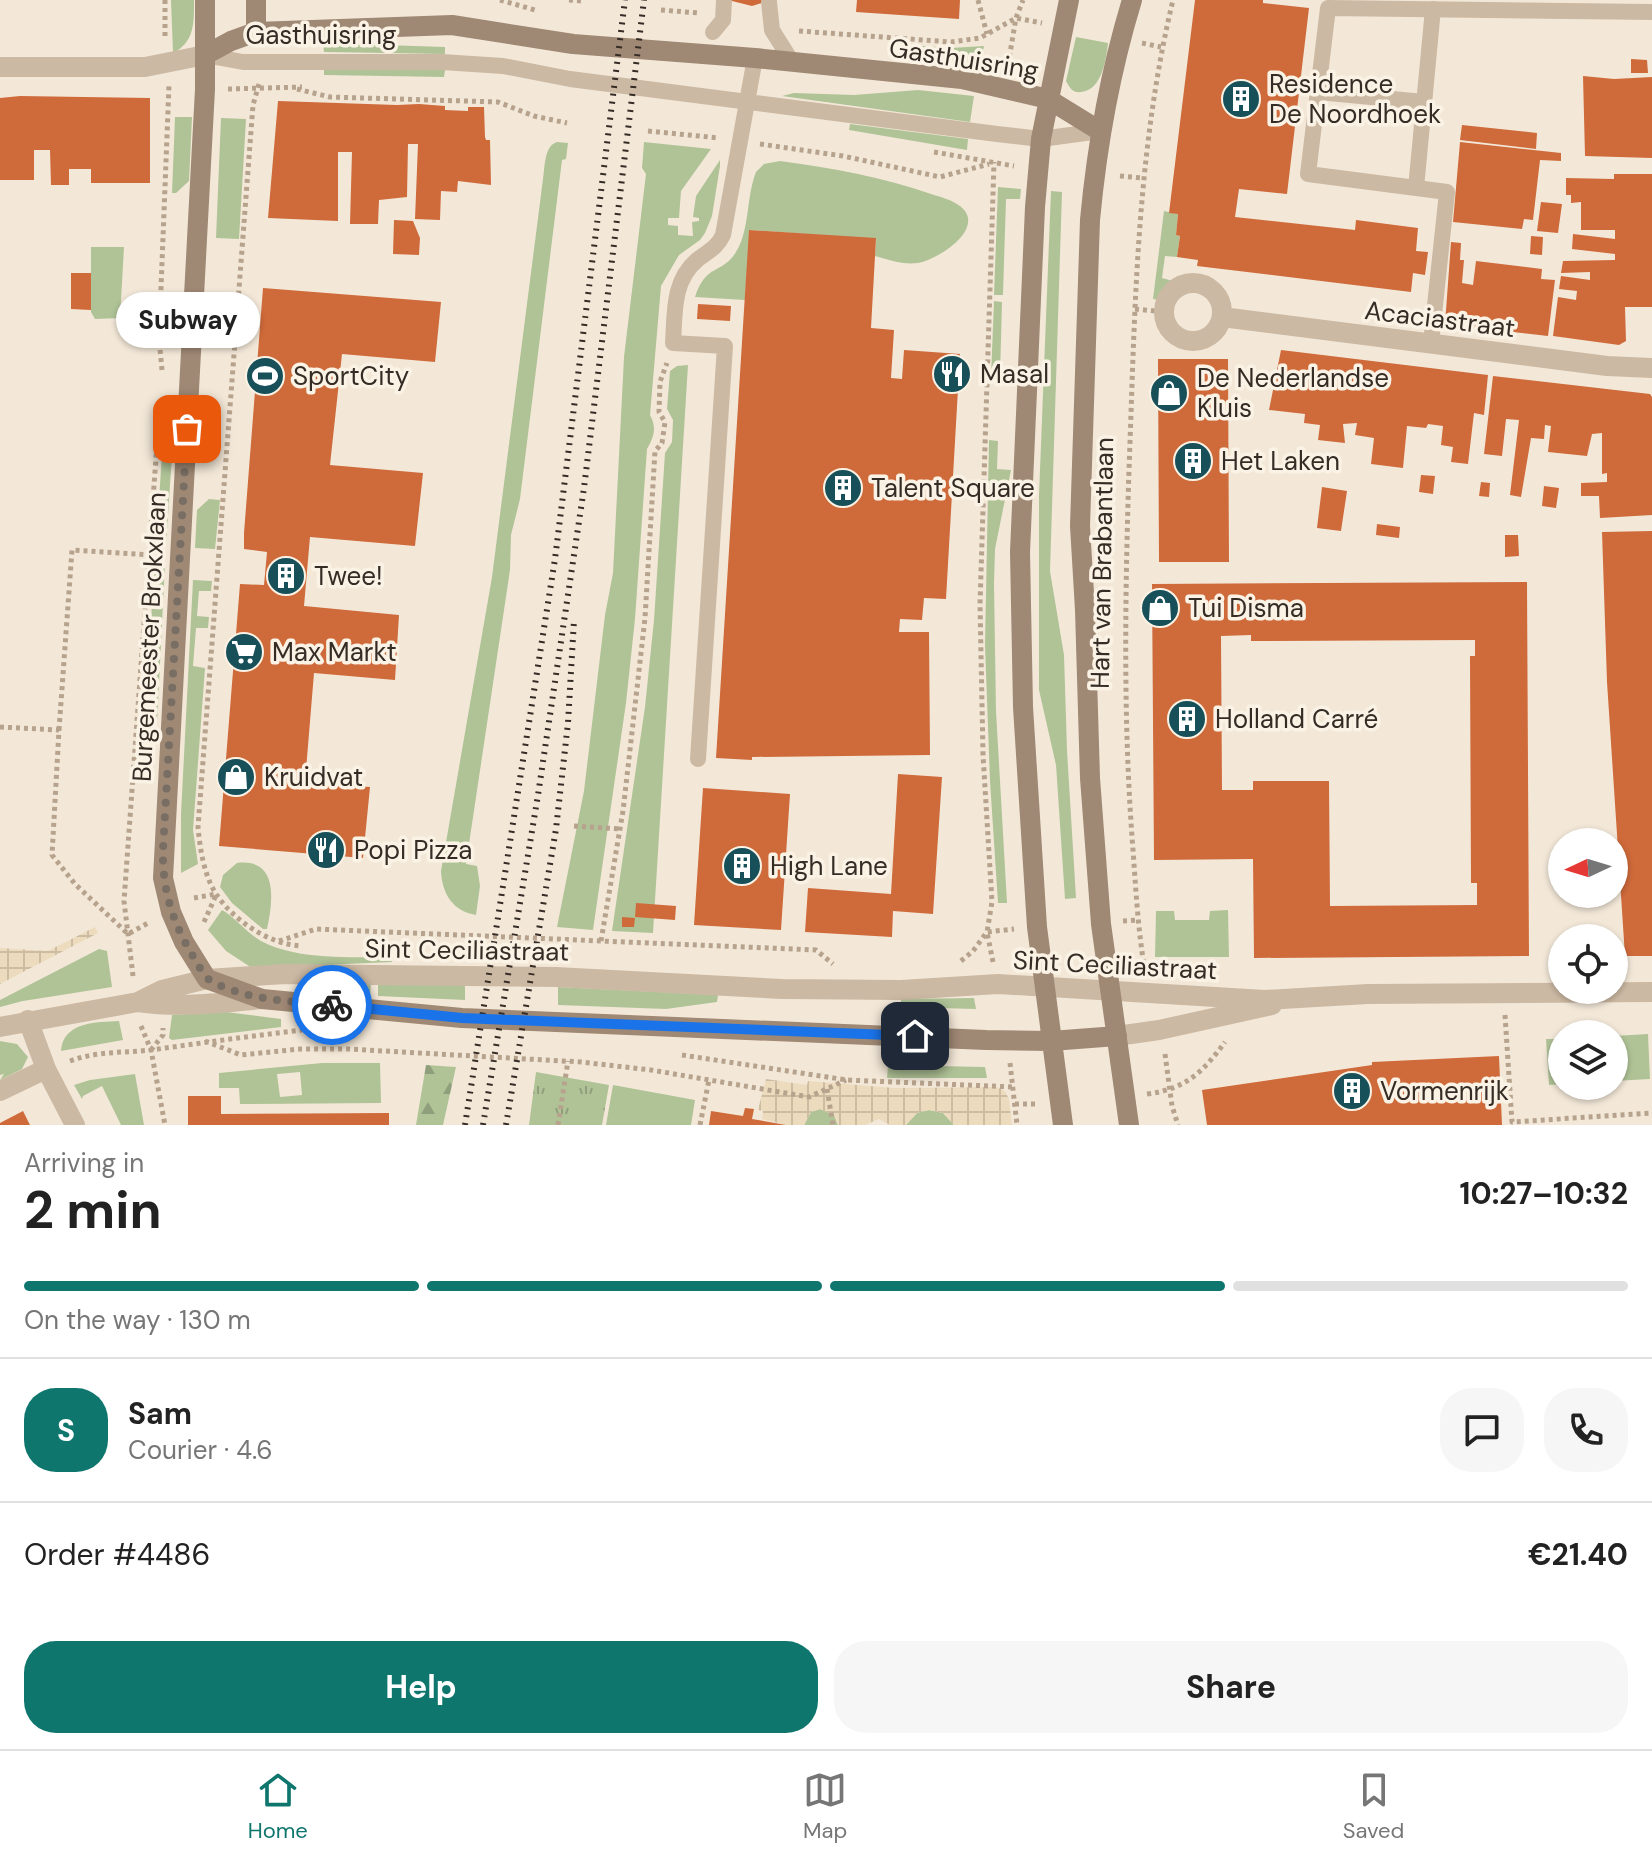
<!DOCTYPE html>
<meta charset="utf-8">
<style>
:root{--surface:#fff;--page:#f6f6f6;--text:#222;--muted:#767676;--line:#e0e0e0;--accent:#0f766e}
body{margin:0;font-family:"DM Sans",sans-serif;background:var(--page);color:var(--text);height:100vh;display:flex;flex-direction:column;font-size:30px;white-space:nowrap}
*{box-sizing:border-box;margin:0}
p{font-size:26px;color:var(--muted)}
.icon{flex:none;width:44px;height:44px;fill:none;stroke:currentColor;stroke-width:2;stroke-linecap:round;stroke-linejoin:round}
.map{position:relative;height:1125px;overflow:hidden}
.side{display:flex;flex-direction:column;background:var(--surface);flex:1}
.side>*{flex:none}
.needle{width:52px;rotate:266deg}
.buttons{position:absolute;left:1548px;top:828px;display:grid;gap:16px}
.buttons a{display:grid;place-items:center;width:80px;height:80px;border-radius:50%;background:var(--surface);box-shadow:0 2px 6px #0004;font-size:40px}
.pin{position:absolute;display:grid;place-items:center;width:68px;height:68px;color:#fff;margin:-34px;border-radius:16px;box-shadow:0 4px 12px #0006}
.courier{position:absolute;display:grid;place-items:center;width:80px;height:80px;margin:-40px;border:6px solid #1a73e8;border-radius:50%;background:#fff;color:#222;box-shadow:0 2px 10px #0007}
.bubble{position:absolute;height:56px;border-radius:28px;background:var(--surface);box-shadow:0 2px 6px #0004;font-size:26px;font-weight:700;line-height:56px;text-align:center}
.head em{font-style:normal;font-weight:700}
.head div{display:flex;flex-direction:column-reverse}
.head{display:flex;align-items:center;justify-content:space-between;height:136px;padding:0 24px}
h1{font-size:52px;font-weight:700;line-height:60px}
.bar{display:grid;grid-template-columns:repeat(4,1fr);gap:12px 8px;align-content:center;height:96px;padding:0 24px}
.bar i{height:10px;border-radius:6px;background:var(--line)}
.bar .selected{background:var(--accent)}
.bar p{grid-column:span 4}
.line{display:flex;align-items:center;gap:20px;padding:0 24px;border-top:2px solid var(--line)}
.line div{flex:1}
.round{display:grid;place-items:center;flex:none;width:84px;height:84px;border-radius:32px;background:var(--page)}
.action{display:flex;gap:16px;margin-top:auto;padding:16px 24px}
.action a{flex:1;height:92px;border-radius:32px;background:var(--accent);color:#fff;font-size:32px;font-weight:700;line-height:92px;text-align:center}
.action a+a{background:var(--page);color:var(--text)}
.menu{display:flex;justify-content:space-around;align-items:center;height:112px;border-top:2px solid var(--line);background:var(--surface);font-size:22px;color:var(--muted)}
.menu a{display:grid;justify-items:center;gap:4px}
.menu .selected{color:var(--accent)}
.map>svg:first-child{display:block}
</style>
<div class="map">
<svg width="1652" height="1125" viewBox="0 0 1652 1125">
<defs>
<pattern id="forest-firs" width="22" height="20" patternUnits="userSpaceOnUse" patternTransform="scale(2)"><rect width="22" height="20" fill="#b0c397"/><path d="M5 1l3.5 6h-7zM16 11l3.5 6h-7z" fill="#909f7b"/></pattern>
<pattern id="park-tufts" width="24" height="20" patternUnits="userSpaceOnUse" patternTransform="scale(2)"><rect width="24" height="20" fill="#b0c397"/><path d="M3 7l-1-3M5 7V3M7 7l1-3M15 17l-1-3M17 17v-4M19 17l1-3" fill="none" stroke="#909f7b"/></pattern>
<pattern id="plaza-grid" width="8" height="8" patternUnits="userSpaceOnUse" patternTransform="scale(2)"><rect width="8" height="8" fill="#ecdbbd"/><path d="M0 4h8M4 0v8" fill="none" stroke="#cbbca2"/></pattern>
</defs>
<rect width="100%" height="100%" fill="#f3e8d8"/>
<path fill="#b0c397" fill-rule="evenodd" d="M171 0H194C194 22 195 42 173 53Z
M1076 37 1108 43C1106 60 1102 90 1081 92 1072 93 1070 88 1066 81Z
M323 43 445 47V54L324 52Z
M898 44 951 48 984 46 980 65 946 61 897 49Z
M324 69 445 70 444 77 324 75Z
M918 90 974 96 970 122 782 96 794 93 854 95Z
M175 117H192L189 181 176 193H172Z
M221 118 246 119 239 239 216 238Z
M850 124 968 139 967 150 849 130Z
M557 142 568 143 566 159 562 160 520 499 511 535 510 570 466 864 477 866 480 886 476 915C453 911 442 894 441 871L492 577 543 179C545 167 544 146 557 142Z
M644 142 711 149 681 191 679 218H668V225L678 226V235L693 236 692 222 699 221V218L693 217 696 196 720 160V166L712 216 705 233 700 240 679 255 661 286 650 415C657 428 654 437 647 449L635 619 626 703 593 930 557 927 584 791 605 615 613 573 624 357 646 174 642 168Z
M780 161C832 168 883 177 931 194 941 197 952 200 960 206 988 228 937 260 918 263 903 265 889 260 875 256L876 239 750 230 745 300 695 297C706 263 723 274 736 252 750 229 746 197 756 172L764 164Z
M998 187 1021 189 1020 199H1006L1003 295H994Z
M1051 191 1062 192 1050 571 1064 655 1067 750 1076 898 1065 899 1056 765 1039 690V495Z
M1164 211 1178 214 1176 235 1180 236 1177 257 1165 256 1162 278 1173 281 1164 289 1158 300 1153 299Z
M91 247H124L120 318 95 319 91 312Z
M994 301 1002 302 1000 377H991Z
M688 365 653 933 612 931 645 707 654 620 665 453 672 442 673 420 667 409 670 371 677 366Z
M165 408 175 409 166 546H156Z
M989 440 998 441 997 469 1011 470 995 549 994 584 996 711 1007 903H998L990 781 985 645Z
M209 499 220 500 215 549 195 548 197 510Z
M155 563H165L157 724 141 723 146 689Z
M193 580 212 581 211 591H199L197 616 209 617 208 628H196L193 666 205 668 193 830 198 864 181 873V814Z
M237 863C279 858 273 901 267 929H263L232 903 220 887 223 875Z
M222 910C236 918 247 933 261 941 299 961 351 956 392 958V962L252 968 226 951 208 930Z
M1228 910 1229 957H1155L1156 911H1174L1175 920H1209L1210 911Z
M99 949 107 951 112 987 23 1001 0 1007V1000Z
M465 982V1000L378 996V984L371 983 370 995 332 992 297 983Z
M558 987 718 995 717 1002 666 1009 558 1005Z
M974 998 976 1009 901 1007V999Z
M226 1012 281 1019V1027L172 1040 169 1038 172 1015Z
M119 1021 123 1040 61 1051C63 1022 96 1022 119 1021Z
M1648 1034 1650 1079 1614 1081V1036Z
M1546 1039H1562V1084L1549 1085Z
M0 1041 17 1044 28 1057 22 1069 0 1080 4 1074 0 1075Z
M322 1063H380L381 1103 240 1104 239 1088H219V1073ZM300 1072 302 1095 280 1097 277 1074Z
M888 1065 985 1067 987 1078H887Z
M135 1074 144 1125H121L102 1086 83 1096 82 1099 74 1085 90 1080Z
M613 1085 695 1100 691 1125H606Z
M820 1109 834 1115 838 1125H804L811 1112Z
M929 1110 943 1113 954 1125H906L917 1113Z"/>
<path fill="url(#forest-firs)" d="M426 1065 456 1067 443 1125H416Z"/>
<path fill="url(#park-tufts)" d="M536 1072 609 1085 602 1125H529Z"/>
<path fill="url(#plaza-grid)" d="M95 927 98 933 0 984V948L48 951Z
M766 1079 807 1085 808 1081 895 1088 997 1087 1005 1091 1009 1099 1012 1125H954L943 1113 929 1110 917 1113 906 1125H890L879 1119 865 1125H838L834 1115 820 1109 811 1112 804 1125H786L762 1119 763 1111 758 1110Z"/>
<path fill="#cf6a3a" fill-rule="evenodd" d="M728 0H771L752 6Z
M857 0H960L959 19 856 12Z
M1195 0H1263V3L1309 8 1287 194 1239 189 1235 217 1355 230 1356 220 1418 228 1416 251 1428 252 1425 275 1413 273 1411 292 1197 266 1198 260 1177 257 1180 236 1176 235 1178 214 1169 213Z
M1631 59 1647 60 1648 73H1631Z
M1583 76 1614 79 1652 77V158L1585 156Z
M20 96 150 98V183H91V169H69V185H51L50 150H34V180H0V98Z
M278 101 397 105 419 104 445 106V110L468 111V107H484L485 137 486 140H490L491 185 458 181 457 192 441 191 440 220 415 219 418 144H408L407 197 379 200 378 224H350L352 152H338V221L268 218Z
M1462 125 1537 133 1536 149 1460 140Z
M1460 142 1561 153V161L1540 160 1533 220 1524 219 1522 229 1453 222Z
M1614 174H1652V307H1625L1626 341 1619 345 1553 336 1558 297 1576 300 1577 291 1559 289 1561 276 1590 280V272L1561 273 1563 261 1615 260V254L1572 249 1573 234 1615 239V230H1581V202L1571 203V195H1566V178L1614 179Z
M1541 202 1562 204 1558 233 1537 231Z
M394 220 413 221 420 238 419 255 393 254Z
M749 230 876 238 871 328 894 330 891 378 902 379 904 350 960 354 946 599 924 598 922 620 900 619 899 632H929L930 755 752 757V760L716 758Z
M1531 236 1543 237 1542 255 1530 254Z
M1451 242 1461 243 1460 260H1464L1462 283 1473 285 1476 261 1542 269 1541 279 1555 280 1548 336 1445 324Z
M71 273H91V310L71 309Z
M263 288 441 302 435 362 342 354 330 465 423 473 415 546 310 537 304 606 399 615 395 680 314 673 305 782 370 787 363 858 219 846 240 584 264 585 267 552 244 549V533Z
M698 304 731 306 730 321 697 319Z
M1281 350 1488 375 1484 415 1474 413 1468 464 1451 462 1453 447 1441 445 1443 426 1428 424 1426 428 1407 426 1403 468 1371 464 1374 438 1355 435 1357 423 1343 424 1345 443 1318 440 1320 425 1304 423 1305 414 1269 410Z
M1158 359H1228L1229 562H1159Z
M1493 376 1650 394 1652 397V515L1600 518 1599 496H1581V483L1607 482V473L1602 474V433L1592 434 1587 456 1548 452 1551 426 1545 425 1544 439 1531 438 1521 497 1510 495 1519 420 1506 419 1502 456 1484 454Z
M1421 475 1435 476 1433 494 1419 492Z
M1481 482 1490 483 1489 497 1479 496Z
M1544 486 1559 488 1556 508 1542 506Z
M1322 487 1347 491 1341 531 1317 528Z
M1377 524 1400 527 1399 538 1376 535Z
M1652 531V956H1625L1607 682 1602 532Z
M1505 535H1518L1519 556 1505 557Z
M1527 582 1529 956 1254 958 1253 859 1154 860 1152 584ZM1251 635V641L1475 640V656H1470L1471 883H1477V905L1330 906 1329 781H1253V790H1222L1221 636Z
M898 774 942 777 933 914 893 911 892 937 805 932 808 888 891 894Z
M703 788 790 794 781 930 694 925Z
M636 903 676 906 675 920 635 917Z
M622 917 635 918 634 927H622Z
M1499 1056 1502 1125H1207L1202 1090 1372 1065V1062Z
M188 1096H221V1114L389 1113V1125H188Z
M745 1108 754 1109 752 1119 786 1125H709L711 1111 743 1116Z
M23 1111 30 1125H0V1123Z"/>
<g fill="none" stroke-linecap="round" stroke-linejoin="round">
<path stroke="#b7a38d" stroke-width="5" stroke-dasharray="4 4" stroke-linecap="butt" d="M165 0V39
M500 0 535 10
M569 0 582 1
M978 0 987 34
M661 10 699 13
M799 31 951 42 980 38 1016 18 1042 23
M1142 43 1161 47
M1008 65 1016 18 1023 0
M259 84 253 105 198 827C200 849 204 875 216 894 234 921 269 944 301 946
M228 89 302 87
M297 89 330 97 498 102 534 116 567 123
M648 131 719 138
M760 144 843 156 940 177 989 164
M934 152 1014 166
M1120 176 1143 178
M1135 309 1165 312
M214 336 237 338
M162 370 159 339 169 85
M0 727 59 730 52 855 75 884 128 934 150 922
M59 730 72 550 151 555
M574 826 620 829
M194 898 216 894
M1123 921 1138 920
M204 922 216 895
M279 941 316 929 816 950 833 964
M601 941 623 811 645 618 655 451 662 443 665 422 659 412 660 382 667 363
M961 961 973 951 987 932 1014 929
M993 962 987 932 992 902 983 755 980 604 994 162
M1145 971C1138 931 1136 891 1133 850 1123 723 1125 597 1129 469 1135 312 1136 154 1173 0
M133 976 124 901 159 416
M1505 1015 1512 1122 1652 1113
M141 1026 151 1050 165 1125
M205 1041 241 1055 300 1049H348L581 1062 651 1070 809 1097 846 1080
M151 1050 163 1035V1028
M1165 1054 1172 1106 1178 1125
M682 1055 847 1080 1014 1087
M70 1061C97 1051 123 1053 151 1050 201 1043 251 1036 302 1030
M1010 1063 1017 1125
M827 1089 833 1125
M1147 1094C1186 1089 1203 1072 1225 1042
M1015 1104H1038
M558 1125 568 1061
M700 1125 709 1080"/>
<path stroke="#ccb9a3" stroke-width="16" d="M769 2 772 30 792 62
M713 32 723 20 724 0
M205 55 243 62H442L503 66 570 79 997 134 1041 139 1100 131
M1318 92 1424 102
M1416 188 1433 9
M1431 343 1447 192 1308 174 1328 8 1652 12
M698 759 725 346 673 343C675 314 672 281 697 260 707 252 717 248 723 235L755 58"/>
<path stroke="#ccb9a3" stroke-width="20" d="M0 67H145L205 55
M1164 312a29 29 0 1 1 58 0a29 29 0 1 1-58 0Z
M1222 317 1607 366 1652 368
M138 1002C180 1008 220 1003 262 999
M28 1020 46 1069 75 1125
M0 1027 138 1002 162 990 207 979 285 974 556 977 782 989 901 990 998 984 1265 1000 1368 994 1652 992
M1117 1036 1159 1030 1272 1005
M0 1091 46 1069"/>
<path stroke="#9f8874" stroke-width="20" d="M205 0V89L163 878 171 912 184 942 207 979 262 999 462 1018 986 1040 1051 1041 1117 1036
M256 0V32
M205 55 231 41 256 32 452 25 573 44 755 58 962 79 1048 99 1100 131
M1063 1125 1037 927 1023 707 1020 552 1035 207 1041 139 1069 0
M1129 1125 1101 924 1090 778 1085 610 1080 526 1090 220C1097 145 1110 72 1132 0"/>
<path stroke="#362c26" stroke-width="6" stroke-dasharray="2 6" stroke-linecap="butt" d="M465 1125 555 559 625 0
M483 1125 538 795 584 488 644 0
M506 1125 556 829 568 723 574 620"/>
</g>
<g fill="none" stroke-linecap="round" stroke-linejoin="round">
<path stroke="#786e64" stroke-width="8" stroke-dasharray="0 14.4" d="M187 429 163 850C162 892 174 926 196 961 200 968 204 977 211 981 248 1001 291 1001 332 1005"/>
<path stroke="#1a73e8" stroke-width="10" d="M332 1005 462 1018 915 1036"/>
</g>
<defs>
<g id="building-disc" transform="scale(2)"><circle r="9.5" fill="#18505a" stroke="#faf2e4"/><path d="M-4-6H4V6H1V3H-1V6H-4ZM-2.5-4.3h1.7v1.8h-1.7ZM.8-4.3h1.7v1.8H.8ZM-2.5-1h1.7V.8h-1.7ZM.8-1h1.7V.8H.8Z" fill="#fff"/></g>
<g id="restaurant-disc" transform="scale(2)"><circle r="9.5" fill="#18505a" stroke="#faf2e4"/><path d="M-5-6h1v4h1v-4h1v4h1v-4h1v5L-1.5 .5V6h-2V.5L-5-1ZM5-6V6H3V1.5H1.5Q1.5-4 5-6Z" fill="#fff"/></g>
<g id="stadium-disc" transform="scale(2)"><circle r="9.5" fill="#18505a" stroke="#faf2e4"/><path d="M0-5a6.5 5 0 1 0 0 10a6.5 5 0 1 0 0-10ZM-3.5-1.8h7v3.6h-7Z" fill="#fff"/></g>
<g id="shop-disc" transform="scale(2)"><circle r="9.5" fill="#18505a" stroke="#faf2e4"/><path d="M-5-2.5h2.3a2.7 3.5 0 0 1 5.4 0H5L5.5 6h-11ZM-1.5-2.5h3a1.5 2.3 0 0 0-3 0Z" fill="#fff"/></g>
<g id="supermarket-disc" transform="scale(2)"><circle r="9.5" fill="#18505a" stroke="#faf2e4"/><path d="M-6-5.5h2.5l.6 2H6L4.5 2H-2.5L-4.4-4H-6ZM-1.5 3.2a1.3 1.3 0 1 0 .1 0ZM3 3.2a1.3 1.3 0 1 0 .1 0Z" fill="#fff"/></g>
</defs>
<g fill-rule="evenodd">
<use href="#building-disc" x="1241" y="99"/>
<use href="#restaurant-disc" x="952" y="374"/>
<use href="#stadium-disc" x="265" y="376"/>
<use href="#shop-disc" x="1169" y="393"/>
<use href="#building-disc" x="1193" y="461"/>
<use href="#building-disc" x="843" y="488"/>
<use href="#building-disc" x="286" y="576"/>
<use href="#shop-disc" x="1160" y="608"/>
<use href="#supermarket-disc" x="244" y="652"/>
<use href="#building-disc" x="1187" y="719"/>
<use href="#shop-disc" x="236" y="777"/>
<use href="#restaurant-disc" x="326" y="850"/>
<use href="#building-disc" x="742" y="866"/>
<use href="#building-disc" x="1352" y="1091"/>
</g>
<g text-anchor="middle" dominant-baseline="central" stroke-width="7" stroke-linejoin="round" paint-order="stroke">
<g font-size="26" fill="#362c26" stroke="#faf2e4">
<text x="321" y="35">Gasthuisring</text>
<text transform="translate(964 59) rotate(9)">Gasthuisring</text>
<text transform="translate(1440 319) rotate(7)">Acaciastraat</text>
<text transform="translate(1102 563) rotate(-89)">Hart van Brabantlaan</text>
<text transform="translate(149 637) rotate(-87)">Burgemeester Brokxlaan</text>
<text transform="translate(467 950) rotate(1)">Sint Ceciliastraat</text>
<text transform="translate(1115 965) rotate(3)">Sint Ceciliastraat</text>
</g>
<g font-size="26" fill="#362c26" stroke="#faf2e4" text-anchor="start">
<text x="1269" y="84">Residence<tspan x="1269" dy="30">De Noordhoek</tspan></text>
<text x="980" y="374">Masal</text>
<text x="293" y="376">SportCity</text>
<text x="1197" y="378">De Nederlandse<tspan x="1197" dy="30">Kluis</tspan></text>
<text x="1221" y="461">Het Laken</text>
<text x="871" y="488">Talent Square</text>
<text x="314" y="576">Twee!</text>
<text x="1188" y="608">Tui Disma</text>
<text x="272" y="652">Max Markt</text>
<text x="1215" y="719">Holland Carré</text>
<text x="264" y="777">Kruidvat</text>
<text x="354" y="850">Popi Pizza</text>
<text x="770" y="866">High Lane</text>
<text x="1380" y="1091">Vormenrijk</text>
</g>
</g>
</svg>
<div class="buttons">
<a><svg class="needle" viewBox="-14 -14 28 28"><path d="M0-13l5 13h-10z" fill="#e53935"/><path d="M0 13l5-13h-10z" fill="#767676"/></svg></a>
<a><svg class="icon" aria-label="locate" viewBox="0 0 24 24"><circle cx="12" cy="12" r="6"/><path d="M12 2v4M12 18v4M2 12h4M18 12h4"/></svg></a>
<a><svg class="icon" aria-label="layers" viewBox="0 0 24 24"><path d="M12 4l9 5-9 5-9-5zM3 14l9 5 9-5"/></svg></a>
</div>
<div class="pin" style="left:187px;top:429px;background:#ea580c"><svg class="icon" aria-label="bag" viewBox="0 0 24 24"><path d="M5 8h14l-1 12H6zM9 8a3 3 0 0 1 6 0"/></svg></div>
<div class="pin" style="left:915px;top:1036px;background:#1f2937"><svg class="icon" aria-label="home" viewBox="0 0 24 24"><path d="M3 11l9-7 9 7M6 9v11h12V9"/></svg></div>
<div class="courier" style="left:332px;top:1005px"><svg class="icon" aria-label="bike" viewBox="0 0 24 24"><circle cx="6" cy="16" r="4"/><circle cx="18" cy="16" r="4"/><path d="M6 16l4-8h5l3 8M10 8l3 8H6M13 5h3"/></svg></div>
<div class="bubble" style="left:116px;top:292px;width:144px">Subway</div>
</div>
<section class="side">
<div class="head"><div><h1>2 min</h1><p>Arriving in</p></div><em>10:27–10:32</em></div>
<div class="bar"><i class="selected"></i><i class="selected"></i><i class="selected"></i><i></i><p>On the way · 130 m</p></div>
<div class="line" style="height:144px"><b class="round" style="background:var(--accent);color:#fff">S</b><div><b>Sam</b><p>Courier · 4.6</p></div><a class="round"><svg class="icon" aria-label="chat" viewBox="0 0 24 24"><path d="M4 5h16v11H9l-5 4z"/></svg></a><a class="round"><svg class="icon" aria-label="phone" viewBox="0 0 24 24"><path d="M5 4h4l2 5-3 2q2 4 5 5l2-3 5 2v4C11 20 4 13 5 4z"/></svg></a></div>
<div class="line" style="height:104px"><div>Order #4486</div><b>€21.40</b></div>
<div class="action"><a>Help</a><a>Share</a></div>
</section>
<nav class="menu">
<a class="selected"><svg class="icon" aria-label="home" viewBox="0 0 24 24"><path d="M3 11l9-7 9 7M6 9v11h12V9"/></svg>Home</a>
<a><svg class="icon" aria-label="map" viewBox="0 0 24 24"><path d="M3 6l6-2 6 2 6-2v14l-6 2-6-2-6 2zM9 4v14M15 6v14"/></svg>Map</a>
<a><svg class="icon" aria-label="saved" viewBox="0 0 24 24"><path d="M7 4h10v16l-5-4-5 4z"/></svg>Saved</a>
</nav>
